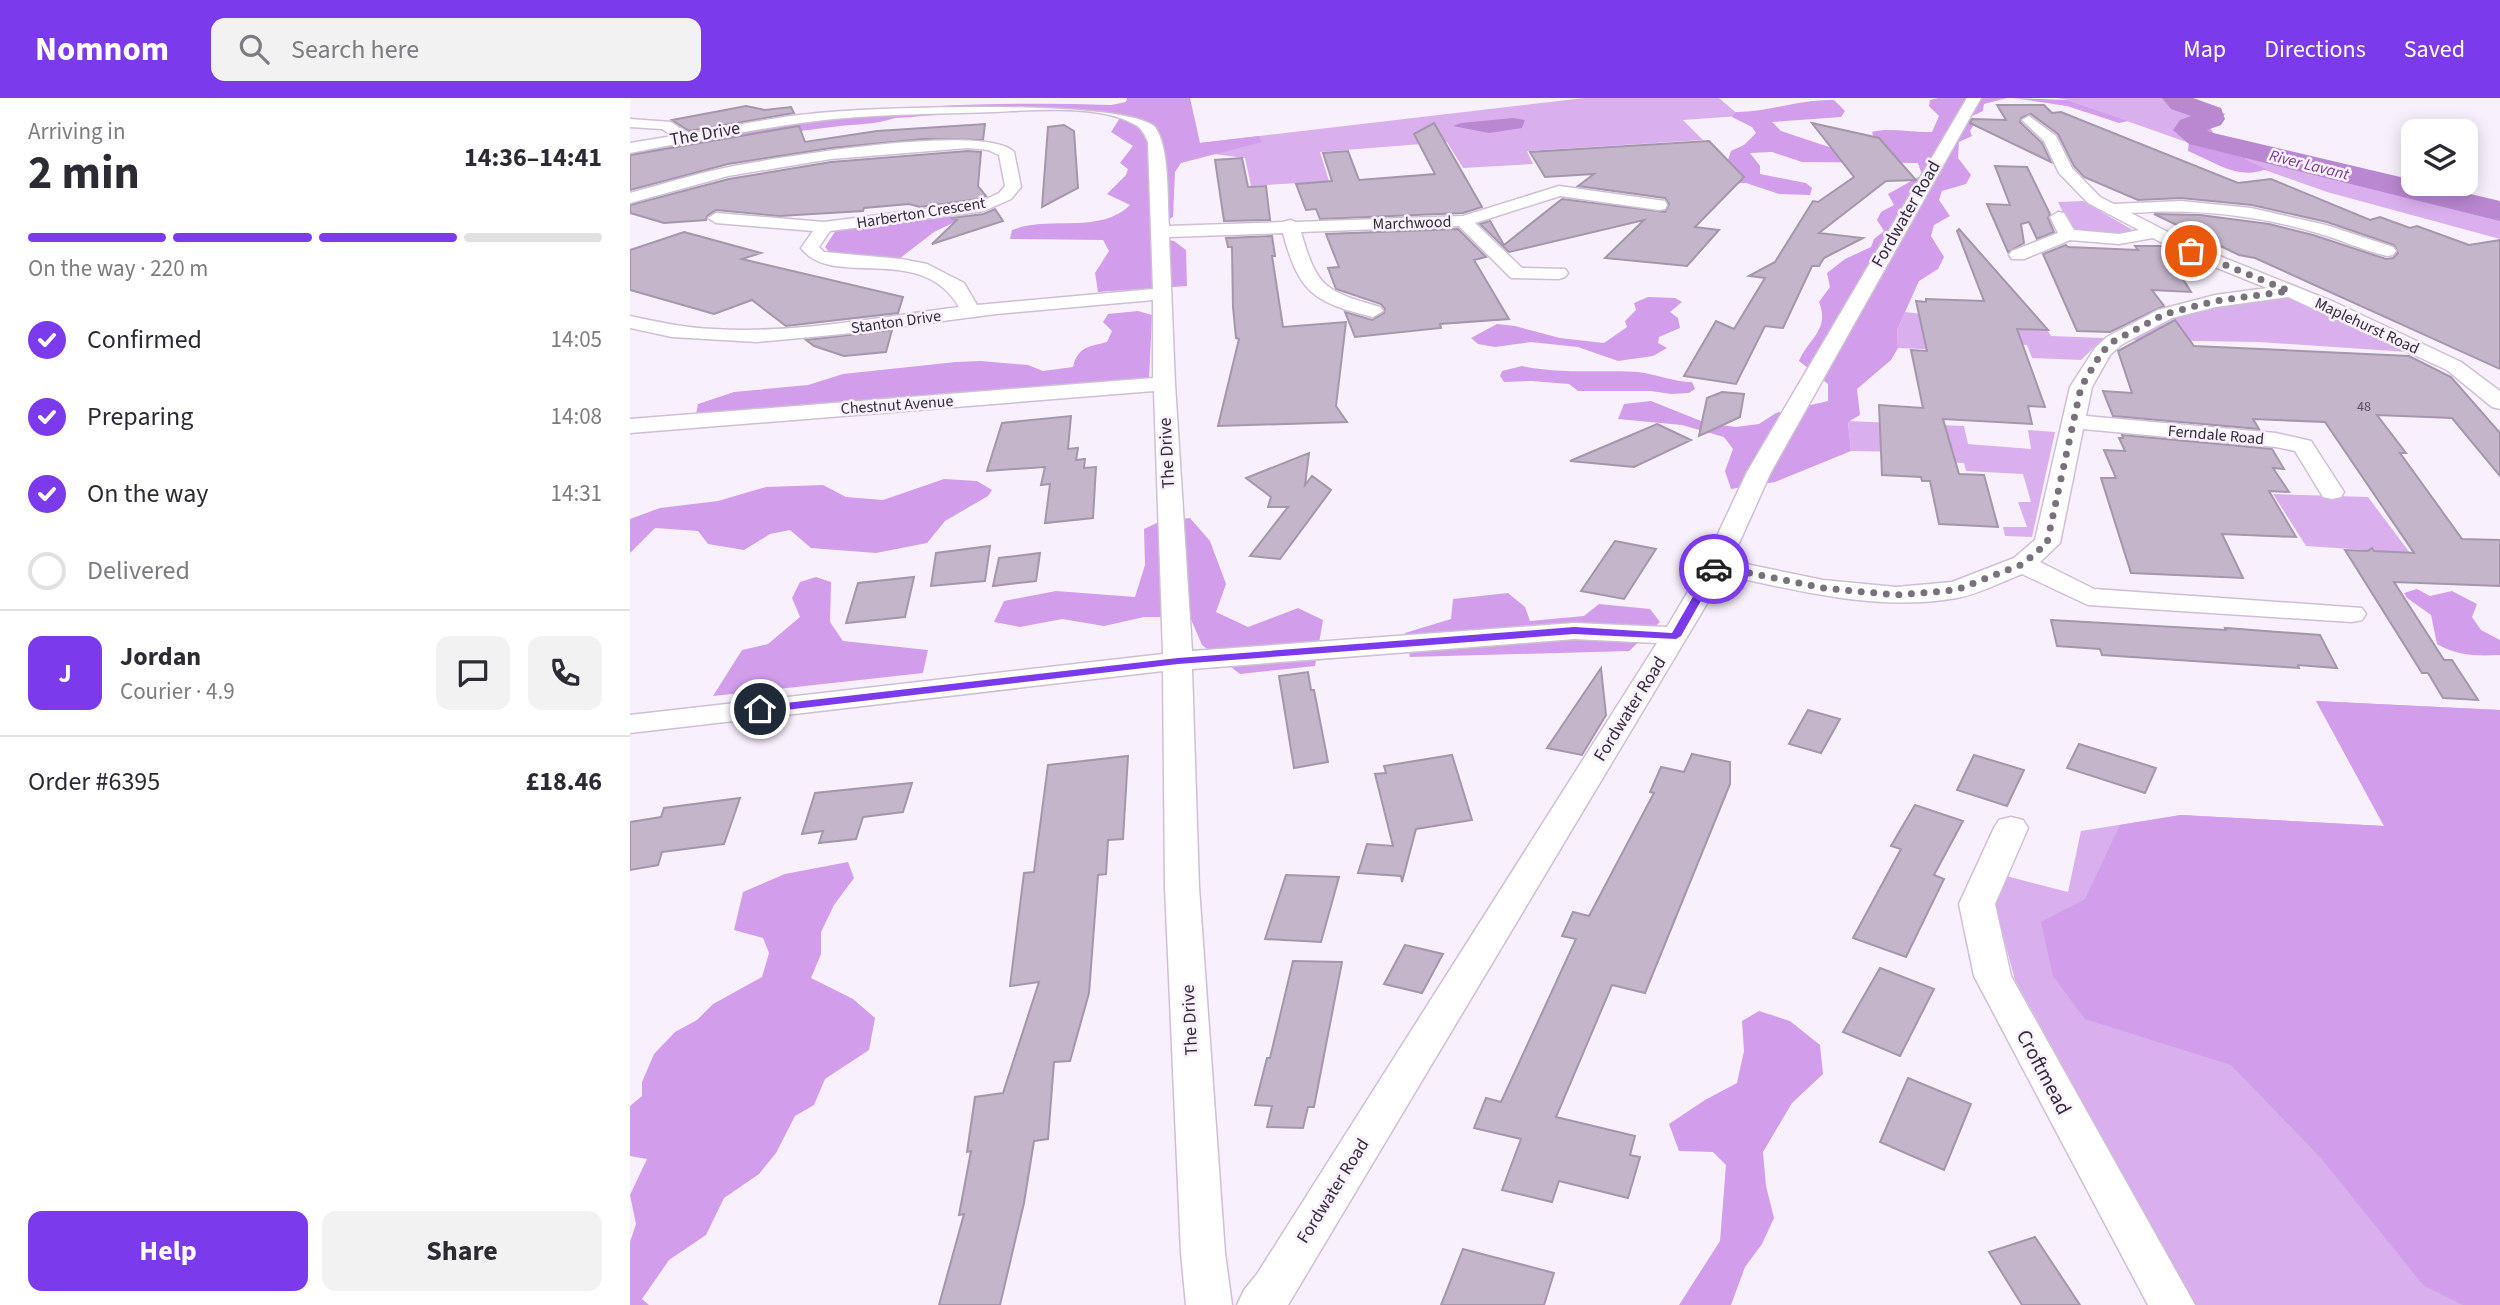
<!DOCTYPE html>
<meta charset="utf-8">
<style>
:root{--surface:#fff;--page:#f2f2f3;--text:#2b2b33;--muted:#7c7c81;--line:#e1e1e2;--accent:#7c3aed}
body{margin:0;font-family:"Source Sans 3",sans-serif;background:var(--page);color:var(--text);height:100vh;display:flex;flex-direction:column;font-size:26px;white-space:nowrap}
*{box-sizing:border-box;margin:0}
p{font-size:23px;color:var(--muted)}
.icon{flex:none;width:38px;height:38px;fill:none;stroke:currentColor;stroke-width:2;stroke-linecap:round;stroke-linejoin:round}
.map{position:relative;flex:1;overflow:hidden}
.panel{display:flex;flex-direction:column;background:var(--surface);width:630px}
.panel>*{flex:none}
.tools{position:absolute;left:1771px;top:21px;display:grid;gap:14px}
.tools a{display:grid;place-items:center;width:77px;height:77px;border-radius:14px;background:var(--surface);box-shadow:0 4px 18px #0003;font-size:35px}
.pin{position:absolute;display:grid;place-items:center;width:60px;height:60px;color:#fff;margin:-30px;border:4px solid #fff;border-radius:50%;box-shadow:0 2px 7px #0007}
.courier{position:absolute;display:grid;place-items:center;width:70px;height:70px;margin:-35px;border:5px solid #7c3aed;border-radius:50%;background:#fff;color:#222;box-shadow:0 2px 9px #0007}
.head em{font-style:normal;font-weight:700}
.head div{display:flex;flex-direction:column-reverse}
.head{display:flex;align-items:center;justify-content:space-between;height:119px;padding:0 28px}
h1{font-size:46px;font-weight:700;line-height:52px}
.bar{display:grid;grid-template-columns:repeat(4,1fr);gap:10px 7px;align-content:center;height:84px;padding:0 28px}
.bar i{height:9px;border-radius:5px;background:var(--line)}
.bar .current{background:var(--accent)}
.bar p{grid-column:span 4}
.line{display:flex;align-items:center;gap:18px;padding:0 28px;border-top:2px solid var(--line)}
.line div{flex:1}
.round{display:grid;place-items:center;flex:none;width:74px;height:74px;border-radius:14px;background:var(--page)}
ol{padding:0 28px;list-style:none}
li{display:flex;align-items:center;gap:21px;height:77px}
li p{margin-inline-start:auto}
li .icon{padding:7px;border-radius:50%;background:var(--accent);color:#fff;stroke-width:4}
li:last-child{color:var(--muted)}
li i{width:38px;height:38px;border:4px solid var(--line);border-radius:50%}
.action{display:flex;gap:14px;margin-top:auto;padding:14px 28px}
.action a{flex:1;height:80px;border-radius:14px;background:var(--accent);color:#fff;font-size:28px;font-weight:700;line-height:80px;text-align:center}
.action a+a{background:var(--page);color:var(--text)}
header{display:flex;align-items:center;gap:42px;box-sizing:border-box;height:98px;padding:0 35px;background:var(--accent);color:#fff}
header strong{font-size:33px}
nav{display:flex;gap:38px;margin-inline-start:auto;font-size:24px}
.search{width:490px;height:63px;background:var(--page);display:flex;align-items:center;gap:18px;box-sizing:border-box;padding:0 24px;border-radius:14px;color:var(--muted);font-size:26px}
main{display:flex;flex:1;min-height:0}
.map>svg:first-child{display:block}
</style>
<header>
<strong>Nomnom</strong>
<div class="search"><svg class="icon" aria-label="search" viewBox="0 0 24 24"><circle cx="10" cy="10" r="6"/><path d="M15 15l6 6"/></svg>Search here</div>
<nav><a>Map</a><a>Directions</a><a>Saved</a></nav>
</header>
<main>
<section class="panel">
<div class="head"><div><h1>2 min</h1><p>Arriving in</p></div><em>14:36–14:41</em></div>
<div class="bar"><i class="current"></i><i class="current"></i><i class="current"></i><i></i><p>On the way · 220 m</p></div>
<ol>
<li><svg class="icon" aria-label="check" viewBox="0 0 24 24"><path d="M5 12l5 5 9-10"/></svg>Confirmed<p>14:05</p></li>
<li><svg class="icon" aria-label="check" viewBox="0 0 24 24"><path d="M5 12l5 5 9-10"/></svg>Preparing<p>14:08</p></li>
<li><svg class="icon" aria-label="check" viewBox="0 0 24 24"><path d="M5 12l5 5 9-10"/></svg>On the way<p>14:31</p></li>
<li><i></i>Delivered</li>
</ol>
<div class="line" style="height:126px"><b class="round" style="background:var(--accent);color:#fff">J</b><div><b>Jordan</b><p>Courier · 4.9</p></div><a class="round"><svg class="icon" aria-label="chat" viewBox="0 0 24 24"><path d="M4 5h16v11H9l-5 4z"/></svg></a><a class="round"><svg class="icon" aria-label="phone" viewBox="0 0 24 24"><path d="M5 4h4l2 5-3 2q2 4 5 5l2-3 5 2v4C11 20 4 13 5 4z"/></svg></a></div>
<div class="line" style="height:91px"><div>Order #6395</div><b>£18.46</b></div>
<div class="action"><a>Help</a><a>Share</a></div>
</section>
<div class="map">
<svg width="1870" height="1207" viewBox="0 0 1870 1207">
<rect width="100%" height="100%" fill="#f9f0fe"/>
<path fill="#daafee" d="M954 0H1089L1110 18 1053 22 1073 42 897 53 903 66 833 70 817 44 690 54 699 83 621 88 615 60 584 56 569 45Z
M1427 0H1554L1562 6 1595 16 1580 30 1585 38 1870 107V141L1697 94 1438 2Z
M1453 103 1506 134C1487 137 1458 143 1443 129 1436 124 1432 111 1428 104Z
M1660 199 1778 254 1629 244 1500 242 1548 219 1596 206Z
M1275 214 1416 230 1421 238 1474 240 1451 262 1402 260 1397 247 1315 244 1317 252 1268 250 1267 232Z
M1218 323 1334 328 1338 346 1401 351 1398 332 1425 334 1402 439 1375 438 1373 429H1397L1388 404H1401L1393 376 1336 373 1334 365 1280 363 1278 354 1221 353Z
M1643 396 1738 399 1780 455 1676 448Z
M1686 603 1870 612V1207H1565L1385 882 1365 808 1376 778 1438 794 1451 733 1551 717 1754 728Z"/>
<path fill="#d29dea" d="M497 0H560L570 45 629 38 632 44 551 65 545 74 543 119 520 131V139L544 143 556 152 557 188 468 194 465 175 479 153 473 142 380 141 382 132C419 117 470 137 500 107L477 96 496 77 498 71 490 65 503 48 481 34 490 20C430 2 330 16 265 20 245 27 223 26 202 29 131 39 69 39 0 61V45C159 15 319 1 481 7L496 4Z
M1308 0H1377L1354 6 1353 13 1340 19 1344 26 1340 33 1342 38 1329 44 1328 60 1341 77 1336 86 1312 93 1309 102 1320 118 1304 127 1301 138 1314 159 1308 171 1289 183 1267 232 1268 250 1261 262 1227 291 1230 317 1218 324 1221 353 1145 384 1101 391 1095 373 1103 351 1094 339 1052 327 988 321 994 306 1021 303 1076 325 1106 329 1129 326 1146 315 1198 303V286L1169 263C1179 240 1200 232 1189 204L1200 189 1197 175 1215 161 1241 149 1244 141 1254 133 1247 122 1251 114 1264 107 1258 96 1292 77 1288 65 1172 64 1142 54 1120 55 1130 68V76L1176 85 1182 90 1180 97 1149 96 1116 85 1092 86 1087 68 1098 62 1101 53 1114 47 1126 35 1122 29 1102 19 1106 14C1140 14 1169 1 1204 2L1215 13 1211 19 1142 24 1151 33 1205 51 1244 41 1242 34C1259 29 1284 35 1302 34L1309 18 1299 8 1300 2Z
M1383 0 1438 2 1498 23 1489 25 1437 8Z
M1562 6 1595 16 1580 30 1585 38 1870 107V115L1839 103 1622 56 1614 61 1636 71C1609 83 1583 63 1558 53L1559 41 1566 37 1563 32 1564 29 1583 21 1584 17 1560 7Z
M318 117 327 123 304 134 269 161 200 155 195 149 206 132Z
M1018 199 1045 200 1052 204 1040 214 1048 220 1050 230 1029 239 1028 245 1037 250 1023 258 988 263 948 249 901 244 865 249 848 246 841 240 867 226 885 228 930 240 974 245 997 229 995 223 1006 212 1004 205Z
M508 213 522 217 519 281 66 316 68 306 104 294 178 287 213 276 326 264 351 263 398 267 413 273 443 269C448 248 459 249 477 244L482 233 473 224 478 216Z
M892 268C931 276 968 272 1008 274 1026 276 1043 284 1062 284L1065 291 1059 295 1041 296 1021 293H948L939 286 901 283 874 284 870 278 872 273Z
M314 381 347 383 362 392 358 398 315 423 297 445 246 455 181 450 160 432 140 436 114 452 78 446 68 433 25 430 0 455V421L30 410 88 403 136 389 193 387 216 399 253 402Z
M560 420 580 443 596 486 586 514 618 529 668 510 693 522 685 568 610 576 572 547 560 519H514L474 528 432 521 390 529 364 524 374 503 426 493 505 499 515 467 514 431 531 423Z
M186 479 201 484 200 524 213 543 298 552 293 575 83 598 112 552 138 546 170 519 162 500 170 484Z
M1787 491 1800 498 1822 493 1847 506 1842 519 1851 532 1870 542V557C1847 558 1828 558 1807 546L1801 517 1777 500 1774 495Z
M878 495 895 509 900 523 954 518 969 506 1020 511 1030 524 999 553 780 559 775 535 821 521 823 501Z
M1686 603 1870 612V1207H1833L1793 1187 1691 1060 1601 967 1455 921 1423 878 1411 824 1455 801 1490 727 1551 717 1754 728Z
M218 764 224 780 204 807 191 834V856L181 880 223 901 245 920 239 952 195 981 184 1007 165 1018 146 1055 129 1076 94 1100 76 1137 39 1162 12 1201 19 1207H0V1144L6 1126 0 1097 17 1061 0 1058V1008L12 998V984L24 956 45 934 67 922 83 906 132 879 139 855 133 840 104 832 113 794 155 776Z
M1129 913 1160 923 1190 947 1193 976 1162 1005 1133 1054 1136 1088 1144 1120 1132 1146 1115 1169 1101 1207H1049L1090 1143 1096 1067 1083 1054 1049 1053 1039 1026 1075 1002 1107 985 1114 953 1112 923Z"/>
<path fill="#ba87d1" d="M883 20 895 22 892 30 859 35 823 28 831 25Z"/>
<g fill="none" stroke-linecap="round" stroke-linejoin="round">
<path fill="#ba87d1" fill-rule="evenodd" d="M1532 0H1563L1591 10 1595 21 1591 27 1577 32 1579 34 1783 82V86H1798L1870 103V123L1559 46 1543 32 1550 22 1561 18 1541 11Z"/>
</g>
<path fill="#c4b5cb" stroke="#a496ab" stroke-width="2" d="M1367 7H1414L1422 15 1431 14 1608 85 1641 81 1740 122 1750 119 1780 130 1787 128 1839 147 1870 142V271L1625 160 1609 157 1524 116 1570 117 1639 126 1683 137 1756 161 1763 160 1768 155 1764 147 1697 124 1622 107 1551 100 1508 102 1454 79 1444 68 1428 36 1401 16 1391 20 1390 24 1412 45 1421 64 1340 25 1342 21 1376 22Z
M116 8 135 12 161 9 164 15 59 33 42 22Z
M804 25 852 109 833 115 690 121 686 111 676 112 666 86 702 83 693 55 718 53 729 82 805 76 784 36Z
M1182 25 1249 40 1286 82 1256 83 1189 135 1233 140 1194 160 1189 168H1182L1153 230 1135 228 1106 286 1054 278 1086 223 1104 231 1135 180 1119 178 1145 164 1183 103 1188 104 1224 79Z
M355 26 353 42 293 41 201 50 98 66 0 92V57L169 28 175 44 247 33Z
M434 27 444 33 448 90 412 109 418 29Z
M1079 43 1114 79 1065 129 1089 132 1057 168 975 160 1014 122 879 154 850 126 860 123 874 147 932 101 1035 114 1039 106 1035 100 948 88 964 76 915 79 900 54Z
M338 53 351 54 348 88 356 98 349 101 290 109 279 106 234 110 233 113 149 118 86 112 77 118 76 122 34 125 0 115V107L99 81 201 64Z
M612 60 618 89 636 88 640 122 594 123 585 62Z
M1365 68 1397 69 1420 116 1418 120 1424 134 1407 141 1399 124 1391 126 1394 145 1378 154 1357 106 1380 107Z
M365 111 373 123 302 146 327 122 321 120 354 116Z
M828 131 856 159 844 162 879 221 810 226 811 230 725 239 715 214 742 222 754 215 755 211 751 206 706 191 698 170 709 169 696 136Z
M1329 131 1418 232 1387 231 1415 309 1398 308 1402 326 1313 321 1329 376 1354 377 1368 429 1309 426 1300 383H1292L1291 379 1252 377 1249 307 1293 310 1281 252 1297 253 1286 203 1296 204V201L1354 203 1327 133Z
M54 134 131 155 112 161 273 199 268 215 156 228 122 202 84 216 0 192V152Z
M642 138 645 158H642L653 229 716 224 706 308 717 324 588 328 609 241 606 240 603 209 602 149H598L596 140Z
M1436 147 1438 149 1508 152 1505 148H1533L1561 162 1572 179 1551 178 1561 194 1522 192 1534 208 1480 234 1447 233 1413 156Z
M1545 222 1564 248 1779 258 1821 279 1870 335V378L1822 320 1747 317 1776 355H1770L1832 441 1870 442V488L1764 484 1814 562H1822L1848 602 1813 600 1798 575H1792L1715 452 1738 453 1742 450 1744 453 1784 455 1695 324 1623 321 1629 331 1483 318 1473 293 1502 295 1488 253Z
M262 232 256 254 214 258 184 248 176 242Z
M1092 294 1114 296 1110 319 1069 338 1077 300Z
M441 318 438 351 448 350 446 362 455 361 454 370 466 369 463 420 415 425 420 386 411 387 415 369 357 373 372 325Z
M1027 326 1061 342 1004 369 940 363Z
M1492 337 1642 351 1654 371 1643 370 1659 394 1639 393 1666 439 1592 436 1613 480 1501 475 1471 380H1486L1474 352 1495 353 1489 340H1493Z
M679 355 675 387 682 378 701 392 650 461 620 458 658 409H638L641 399 616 380Z
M985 443 1026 451 994 501 951 493Z
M360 448 355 483 301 488 306 455Z
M410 455 406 483 363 488 369 460Z
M284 479 275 519 216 525 228 485Z
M1421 522 1596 532 1595 530 1690 537 1707 570 1668 567 1669 570 1472 557 1470 551 1427 548Z
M971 570 976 617 952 657 917 650Z
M678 574 681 592H684L698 664 664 670 649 578Z
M1178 612 1210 621 1191 655 1159 646Z
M1449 646 1526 670 1515 695 1437 670Z
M1062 656 1100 664V686L1015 895 982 887 926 1019 1005 1038 1000 1057 1010 1059 998 1100 929 1083 922 1104 872 1092 891 1041 844 1030 856 1000 871 1004 946 841 932 838 943 814 959 818 1024 695 1020 694 1031 669 1054 674Z
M822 657 842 722 786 731 772 784 771 778 728 775 737 746 763 748 745 676 756 675 754 668Z
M1344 657 1394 672 1377 708 1327 692Z
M498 658 493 741 478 742 476 776 468 777 459 895 440 963 424 964 418 1041 404 1043 394 1105 370 1207H309L334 1116 329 1117 341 1053 337 1054 345 999 373 995 409 884 380 888 394 775 404 774 418 667Z
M282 685 273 714 233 719 226 741 189 745 193 733 172 736 185 695Z
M110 700 94 746 32 754 28 767 0 772V724L31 719 34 710Z
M1285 707 1333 723 1304 777 1314 781 1276 859 1223 840 1271 751 1261 748Z
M656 777 709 779 691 844 635 841Z
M775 847 813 856 792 895 754 886Z
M663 863 712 864 684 1009H678L673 1030 637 1029 642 1008 625 1007 637 960H640Z
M1250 870 1304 891 1270 958 1213 934Z
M1278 980 1341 1006 1314 1072 1250 1044Z
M1405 1139 1450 1207H1392L1359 1154Z
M833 1151 924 1175 914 1207H811Z"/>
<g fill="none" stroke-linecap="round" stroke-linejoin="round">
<g stroke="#cebfd5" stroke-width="3">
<path id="minor" d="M1337 0H1351L1141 374 1101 463 1193 482 1266 489 1322 484 1384 460 1405 442 1440 289 1465 250 1477 239 1528 212 1585 197 1637 190 1555 157 1523 140 1489 146 1440 142 1394 161H1382L1379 157 1382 153 1428 135 1420 119 1428 114 1434 115 1444 132 1489 136 1509 132 1458 105 1429 75 1414 43 1392 22 1399 18 1426 38 1442 70 1470 99 1484 106 1551 103 1621 110 1696 127 1763 149 1766 153 1763 157 1757 158C1732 152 1709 141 1684 134 1625 117 1562 110 1501 115L1567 149 1704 204 1831 264 1870 293V311L1862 309 1817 272 1658 199 1586 209 1542 220 1491 247 1480 257 1462 289 1456 318 1646 335 1681 343 1714 394 1711 399 1702 401 1693 399 1665 353 1646 349 1453 331 1430 445 1410 464 1464 491 1732 510 1736 516 1732 522 1722 524 1458 507 1392 476C1371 484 1349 496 1327 500 1248 514 1170 493 1094 477L658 1207H607L614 1192 627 1176 1027 545 944 541 562 571 569 789 595 1155 602 1207H556L551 1155 535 789 533 573 0 635V617L533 556 524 293 0 335V321L523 280V202L366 216 213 236 127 244 42 239 0 230V218C28 224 56 230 84 231 166 236 248 219 329 209 291 143 202 192 171 150L183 133 86 125 78 120 86 115 194 124 350 104 369 95 375 88 369 57 358 52 338 50 201 61 98 78 0 105V95C33 86 65 76 99 69 144 60 355 24 384 54L391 89 381 101 354 113 200 133 189 149 194 154 271 161 297 166 334 185 347 207 523 191 518 44C515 37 512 31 506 27 470 6 405 12 364 14 302 16 240 16 178 24 119 32 59 44 0 55V45L43 38 32 31 0 29V21L41 24 58 36C99 29 139 20 179 16 236 9 493 0 525 29 540 49 537 103 539 128L653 124 660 122 666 124 833 118 929 88 1035 103 1037 107 1035 111 1029 112 930 98 845 125 892 170 935 171 938 175 935 179 929 181 881 180 829 128 671 134C687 190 695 193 750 209L753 213 743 219C683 204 669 195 653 135L539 139 545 286 562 553 944 525 1037 529 1073 468 1117 374Z
M1381 719 1393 722 1398 730 1365 806 1381 878 1565 1207H1518L1344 878 1329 806 1364 730 1369 722Z"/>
</g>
<use href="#minor" fill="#fff" fill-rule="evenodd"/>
</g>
<path fill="#7c3aed" d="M1084 468 1089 471 1051 538 1046 541 944 536 548 566 130 615 124 611 130 608 548 560 944 529 1042 535 1079 471Z"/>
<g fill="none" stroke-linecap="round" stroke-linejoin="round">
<path stroke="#79727d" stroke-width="7" stroke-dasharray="0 12.6" d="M1084 471 1086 468 1193 490 1266 497 1326 492 1393 466 1417 445 1451 289 1472 254 1484 243 1535 216 1585 203 1659 193 1561 153"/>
</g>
<g text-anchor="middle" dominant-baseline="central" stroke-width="5" stroke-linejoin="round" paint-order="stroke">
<g font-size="14" fill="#58505c">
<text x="1734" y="309">48</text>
</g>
<g font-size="16" font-style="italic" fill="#75368f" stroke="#f9f0fe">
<text transform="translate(1679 67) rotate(14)">River Lavant</text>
</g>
<g font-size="16" fill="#342e37" stroke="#f9f0fe">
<text transform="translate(291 115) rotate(-9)">Harberton Crescent</text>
<text transform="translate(782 125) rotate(-2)">Marchwood</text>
<text transform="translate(266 224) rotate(-8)">Stanton Drive</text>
<text transform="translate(1737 228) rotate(25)">Maplehurst Road</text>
<text transform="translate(267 307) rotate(-4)">Chestnut Avenue</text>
<text transform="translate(1586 337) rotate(5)">Ferndale Road</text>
</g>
<g font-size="18" fill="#342e37" stroke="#f9f0fe">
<text transform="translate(75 36) rotate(-10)">The Drive</text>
<text transform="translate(1276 116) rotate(-60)">Fordwater Road</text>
<text transform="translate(537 355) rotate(-93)">The Drive</text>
<text transform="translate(1000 611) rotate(-58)">Fordwater Road</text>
<text transform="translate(560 922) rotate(-93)">The Drive</text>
<text transform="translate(703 1093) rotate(-58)">Fordwater Road</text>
</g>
<g font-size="21" fill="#342e37" stroke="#f9f0fe">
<text transform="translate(1414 974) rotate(62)">Croftmead</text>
</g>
</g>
</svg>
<div class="tools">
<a><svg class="icon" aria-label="layers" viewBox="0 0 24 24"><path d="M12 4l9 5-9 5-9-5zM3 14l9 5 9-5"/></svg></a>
</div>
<div class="pin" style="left:1561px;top:153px;background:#ea580c"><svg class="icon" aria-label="bag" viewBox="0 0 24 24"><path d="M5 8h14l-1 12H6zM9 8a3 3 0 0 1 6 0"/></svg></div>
<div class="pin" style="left:130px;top:611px;background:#1f2937"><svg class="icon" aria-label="home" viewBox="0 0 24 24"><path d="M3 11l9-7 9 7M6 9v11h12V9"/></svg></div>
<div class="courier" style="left:1084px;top:471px"><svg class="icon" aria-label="car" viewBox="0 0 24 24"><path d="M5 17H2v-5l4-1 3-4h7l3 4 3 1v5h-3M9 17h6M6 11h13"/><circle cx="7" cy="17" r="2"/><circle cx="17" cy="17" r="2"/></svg></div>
</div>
</main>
